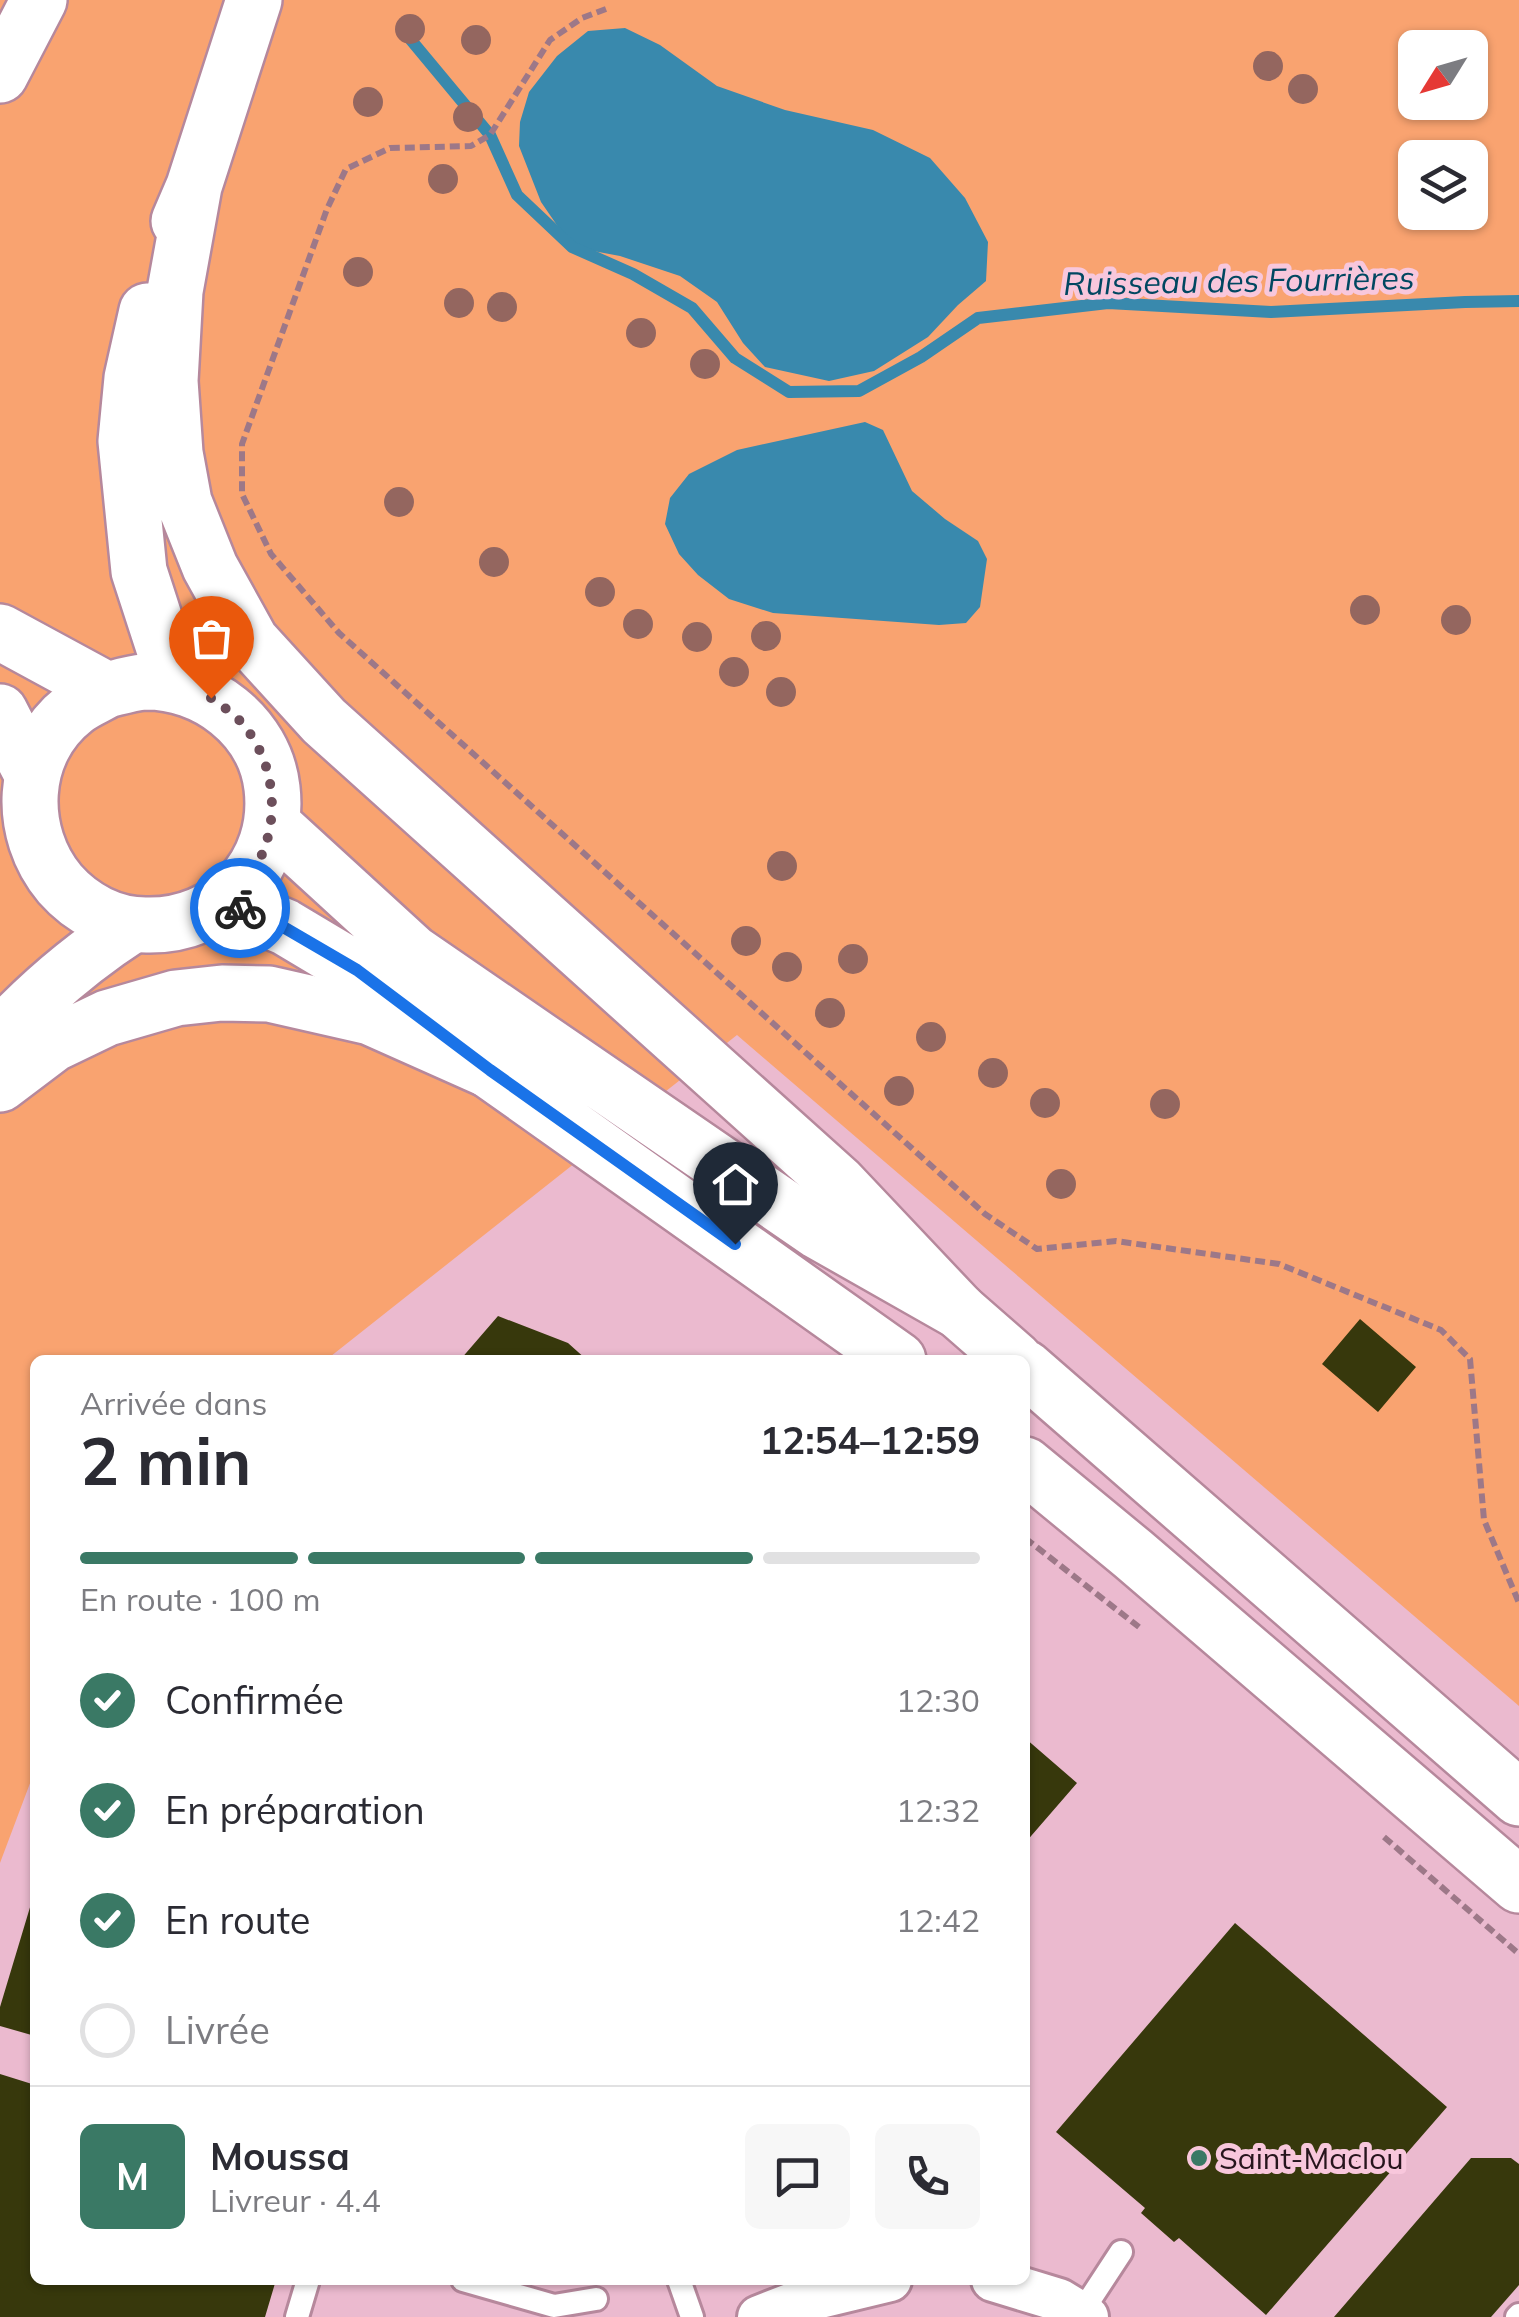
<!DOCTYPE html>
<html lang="fr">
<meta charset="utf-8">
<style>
:root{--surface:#fff;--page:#f7f7f7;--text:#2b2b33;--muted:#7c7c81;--line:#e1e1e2;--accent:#3a7965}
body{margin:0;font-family:Mulish,sans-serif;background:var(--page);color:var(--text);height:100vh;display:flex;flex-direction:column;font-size:38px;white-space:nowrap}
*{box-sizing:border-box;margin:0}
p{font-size:32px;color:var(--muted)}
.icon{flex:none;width:55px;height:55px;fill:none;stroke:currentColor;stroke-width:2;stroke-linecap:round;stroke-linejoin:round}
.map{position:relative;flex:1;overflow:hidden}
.panel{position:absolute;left:30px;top:1355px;width:1000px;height:930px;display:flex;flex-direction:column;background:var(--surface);border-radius:15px;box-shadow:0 2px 8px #0004}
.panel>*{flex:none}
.needle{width:65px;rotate:233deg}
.controls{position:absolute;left:1398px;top:30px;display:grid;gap:20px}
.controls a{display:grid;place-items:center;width:90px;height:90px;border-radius:15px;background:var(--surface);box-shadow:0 2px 8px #0004;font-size:50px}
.pin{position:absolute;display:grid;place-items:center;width:85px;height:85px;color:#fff;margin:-102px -42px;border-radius:50% 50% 50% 0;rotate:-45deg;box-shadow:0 0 10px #0007}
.pin .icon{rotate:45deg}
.courier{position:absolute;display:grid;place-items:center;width:100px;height:100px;margin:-50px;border:8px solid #1a73e8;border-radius:50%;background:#fff;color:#222;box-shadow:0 2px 12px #0007}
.summary em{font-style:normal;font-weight:700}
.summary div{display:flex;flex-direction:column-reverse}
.summary{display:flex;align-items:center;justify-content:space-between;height:170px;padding:0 50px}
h1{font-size:65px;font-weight:700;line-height:75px}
.bar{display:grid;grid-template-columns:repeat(4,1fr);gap:15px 10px;align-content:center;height:120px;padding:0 50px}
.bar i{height:12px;border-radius:8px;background:var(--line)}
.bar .on{background:var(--accent)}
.bar p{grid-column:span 4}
.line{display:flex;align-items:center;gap:25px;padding:0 50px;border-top:2px solid var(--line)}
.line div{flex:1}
.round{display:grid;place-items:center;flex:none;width:105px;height:105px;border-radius:15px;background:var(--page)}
ol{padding:0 50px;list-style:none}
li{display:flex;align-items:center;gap:30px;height:110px}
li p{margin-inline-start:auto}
li .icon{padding:10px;border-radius:50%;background:var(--accent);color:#fff;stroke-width:4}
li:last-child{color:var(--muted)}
li i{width:55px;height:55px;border:5px solid var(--line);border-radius:50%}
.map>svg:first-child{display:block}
</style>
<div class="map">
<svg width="1519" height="2317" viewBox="0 0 1519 2317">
<rect width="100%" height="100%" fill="#ebbacf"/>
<path fill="#f9a370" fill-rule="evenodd" d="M0 0H1519V1706L737 1035 326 1360H35V1770L0 1863ZM1415 48H1470V102H1415ZM1415 158H1470V212H1415Z"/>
<path fill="#3989ad" d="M625 28 660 45 717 86 785 110 873 130 930 158 965 198 988 242 986 281 958 305 928 337 874 371 829 381 765 367 743 343 717 302 680 276 620 256 572 247 541 202 519 146 520 122 529 92 557 56 588 31Z
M865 422 883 430 912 491 945 519 978 541 987 559 980 607 966 623 939 625 773 613 729 599 698 575 679 554 665 524 670 498 689 474 737 450Z"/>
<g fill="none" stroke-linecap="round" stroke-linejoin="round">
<path stroke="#3989ad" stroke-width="12" d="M411 40 490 135 517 195 572 247 633 274 692 308 735 358 789 392 859 391 921 357 978 318 1108 303 1271 312 1465 302 1519 301"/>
</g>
<path fill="#37380c" d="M498 1316 568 1343 587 1360H460Z
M1360 1319 1416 1367 1378 1412 1322 1364Z
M1025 1738 1077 1783 1025 1843Z
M34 1894H35V2036L0 2026V2007Z
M1235 1923 1447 2107 1266 2315 1179 2238 1174 2242 1141 2213 1145 2208 1056 2132Z
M0 2074 32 2084 35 2078V2280H276L265 2317H0Z
M1471 2158H1511L1519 2164V2285L1491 2317H1334Z"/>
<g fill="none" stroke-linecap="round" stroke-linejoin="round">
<g stroke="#b6889c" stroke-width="28">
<path id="lane" d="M463 2280 554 2306 596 2299
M679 2280 692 2317
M1081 2313 1121 2252
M297 2317 308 2280
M1517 2317 1519 2315"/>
</g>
<g stroke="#b6889c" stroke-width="48">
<path id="street" d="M993 2280 1059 2300 1087 2317
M759 2317 795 2303 890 2280"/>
</g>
<g stroke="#b6889c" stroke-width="60">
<path id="primary" d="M0 632 107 690C119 687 132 683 144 682 206 681 265 726 272 788 281 865 222 927 146 925 113 925 82 909 60 884 17 833 19 752 74 709 84 701 97 696 107 690
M0 712 32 774
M272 824 413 953 818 1231 959 1311 1015 1360
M225 902 285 927 357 970 489 1070 898 1360
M1025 1368 1519 1798
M1025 1465 1133 1554 1519 1885"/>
</g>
<g stroke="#b6889c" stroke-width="60">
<path id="highway" d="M0 75 39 0
M194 186 175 291 170 381 175 453 184 502 210 567 251 641 324 721 838 1183 959 1311
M179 221 194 186 254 0
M147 311 132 378 126 441 139 571 176 685
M0 1036C39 994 84 956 132 925
M0 1084 53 1044 107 1018 176 998 222 993 269 994 370 1017 489 1070"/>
</g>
<path stroke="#9d7888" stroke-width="6" stroke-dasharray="10 5" stroke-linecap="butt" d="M606 9 582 18 550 40 490 135 471 146 390 148 346 169 327 209 242 444V494L271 554 339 633 985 1214 1037 1249 1116 1241 1279 1264 1441 1330 1470 1359 1484 1520 1519 1603
M1025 1538 1139 1627
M1384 1837 1519 1954"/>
<use href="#lane" stroke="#fff" stroke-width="22"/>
<use href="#street" stroke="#fff" stroke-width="42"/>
<use href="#primary" stroke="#fff" stroke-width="55"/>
<use href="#highway" stroke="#fff" stroke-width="55"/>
</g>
<g fill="#94665f">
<circle cx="410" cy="29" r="15"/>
<circle cx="476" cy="40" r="15"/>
<circle cx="1268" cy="66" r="15"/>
<circle cx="1303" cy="89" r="15"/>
<circle cx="368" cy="102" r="15"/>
<circle cx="468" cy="117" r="15"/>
<circle cx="443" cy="179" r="15"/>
<circle cx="358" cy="272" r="15"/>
<circle cx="459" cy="303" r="15"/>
<circle cx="502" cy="307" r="15"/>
<circle cx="641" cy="333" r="15"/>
<circle cx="705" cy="364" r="15"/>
<circle cx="399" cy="502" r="15"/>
<circle cx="494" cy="562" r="15"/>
<circle cx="600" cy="592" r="15"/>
<circle cx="1365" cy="610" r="15"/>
<circle cx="1456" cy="620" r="15"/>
<circle cx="638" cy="624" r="15"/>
<circle cx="766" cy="636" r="15"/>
<circle cx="697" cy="637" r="15"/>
<circle cx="734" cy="672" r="15"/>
<circle cx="781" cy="692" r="15"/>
<circle cx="782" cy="866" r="15"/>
<circle cx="746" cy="941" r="15"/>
<circle cx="853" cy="959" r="15"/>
<circle cx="787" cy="967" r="15"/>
<circle cx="830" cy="1013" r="15"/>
<circle cx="931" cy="1037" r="15"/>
<circle cx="993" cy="1073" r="15"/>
<circle cx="899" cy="1091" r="15"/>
<circle cx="1045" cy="1103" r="15"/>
<circle cx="1165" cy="1104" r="15"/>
<circle cx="1061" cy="1184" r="15"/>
</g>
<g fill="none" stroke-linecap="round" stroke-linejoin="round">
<path stroke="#6c4f5b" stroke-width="10" stroke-dasharray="0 18" d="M211 698C221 705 233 713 241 722 279 765 283 833 247 880 241 888 232 894 225 902L240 908"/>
<path stroke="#1a73e8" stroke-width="12" d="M240 908 285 928 357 970 490 1070 735 1244"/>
</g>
<circle fill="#3a7965" stroke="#f8c7dc" stroke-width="4" cx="1199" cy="2158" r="10"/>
<g text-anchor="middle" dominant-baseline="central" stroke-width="10" stroke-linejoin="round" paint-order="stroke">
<g font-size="30" fill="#27151d" stroke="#f8c7dc" text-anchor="start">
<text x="1219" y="2158">Saint-Maclou</text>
</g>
<g font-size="32" font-style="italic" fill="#004761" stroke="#f8c7dc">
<text transform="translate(1239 280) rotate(-1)">Ruisseau des Fourrières</text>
</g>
</g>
</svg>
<div class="controls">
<a><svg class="needle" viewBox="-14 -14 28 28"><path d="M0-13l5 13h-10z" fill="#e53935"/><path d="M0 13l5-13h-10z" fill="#7c7c81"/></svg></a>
<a><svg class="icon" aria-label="layers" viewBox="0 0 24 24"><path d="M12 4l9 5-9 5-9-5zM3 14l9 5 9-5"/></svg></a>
</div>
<div class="pin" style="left:211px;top:698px;background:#ea580c"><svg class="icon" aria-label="bag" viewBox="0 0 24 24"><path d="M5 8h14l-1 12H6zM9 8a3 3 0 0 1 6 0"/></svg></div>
<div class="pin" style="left:735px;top:1244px;background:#1f2937"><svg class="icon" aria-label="home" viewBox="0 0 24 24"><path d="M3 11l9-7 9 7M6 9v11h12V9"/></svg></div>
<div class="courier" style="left:240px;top:908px"><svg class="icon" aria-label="bike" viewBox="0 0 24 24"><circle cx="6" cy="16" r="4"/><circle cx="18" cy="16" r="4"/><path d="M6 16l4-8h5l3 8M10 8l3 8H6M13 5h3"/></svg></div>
<section class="panel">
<div class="summary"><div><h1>2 min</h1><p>Arrivée dans</p></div><em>12:54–12:59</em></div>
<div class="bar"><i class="on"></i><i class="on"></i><i class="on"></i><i></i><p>En route · 100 m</p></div>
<ol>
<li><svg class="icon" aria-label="check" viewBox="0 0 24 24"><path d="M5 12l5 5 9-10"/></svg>Confirmée<p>12:30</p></li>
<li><svg class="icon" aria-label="check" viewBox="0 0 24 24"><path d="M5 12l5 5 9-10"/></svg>En préparation<p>12:32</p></li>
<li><svg class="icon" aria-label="check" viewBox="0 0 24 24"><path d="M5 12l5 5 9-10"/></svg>En route<p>12:42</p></li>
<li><i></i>Livrée</li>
</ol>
<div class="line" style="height:180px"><b class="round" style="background:var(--accent);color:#fff">M</b><div><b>Moussa</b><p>Livreur · 4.4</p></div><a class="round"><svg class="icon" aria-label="chat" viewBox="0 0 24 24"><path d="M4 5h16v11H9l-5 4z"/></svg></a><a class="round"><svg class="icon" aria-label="phone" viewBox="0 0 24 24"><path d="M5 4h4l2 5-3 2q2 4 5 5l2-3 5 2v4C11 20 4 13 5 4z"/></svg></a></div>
</section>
</div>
